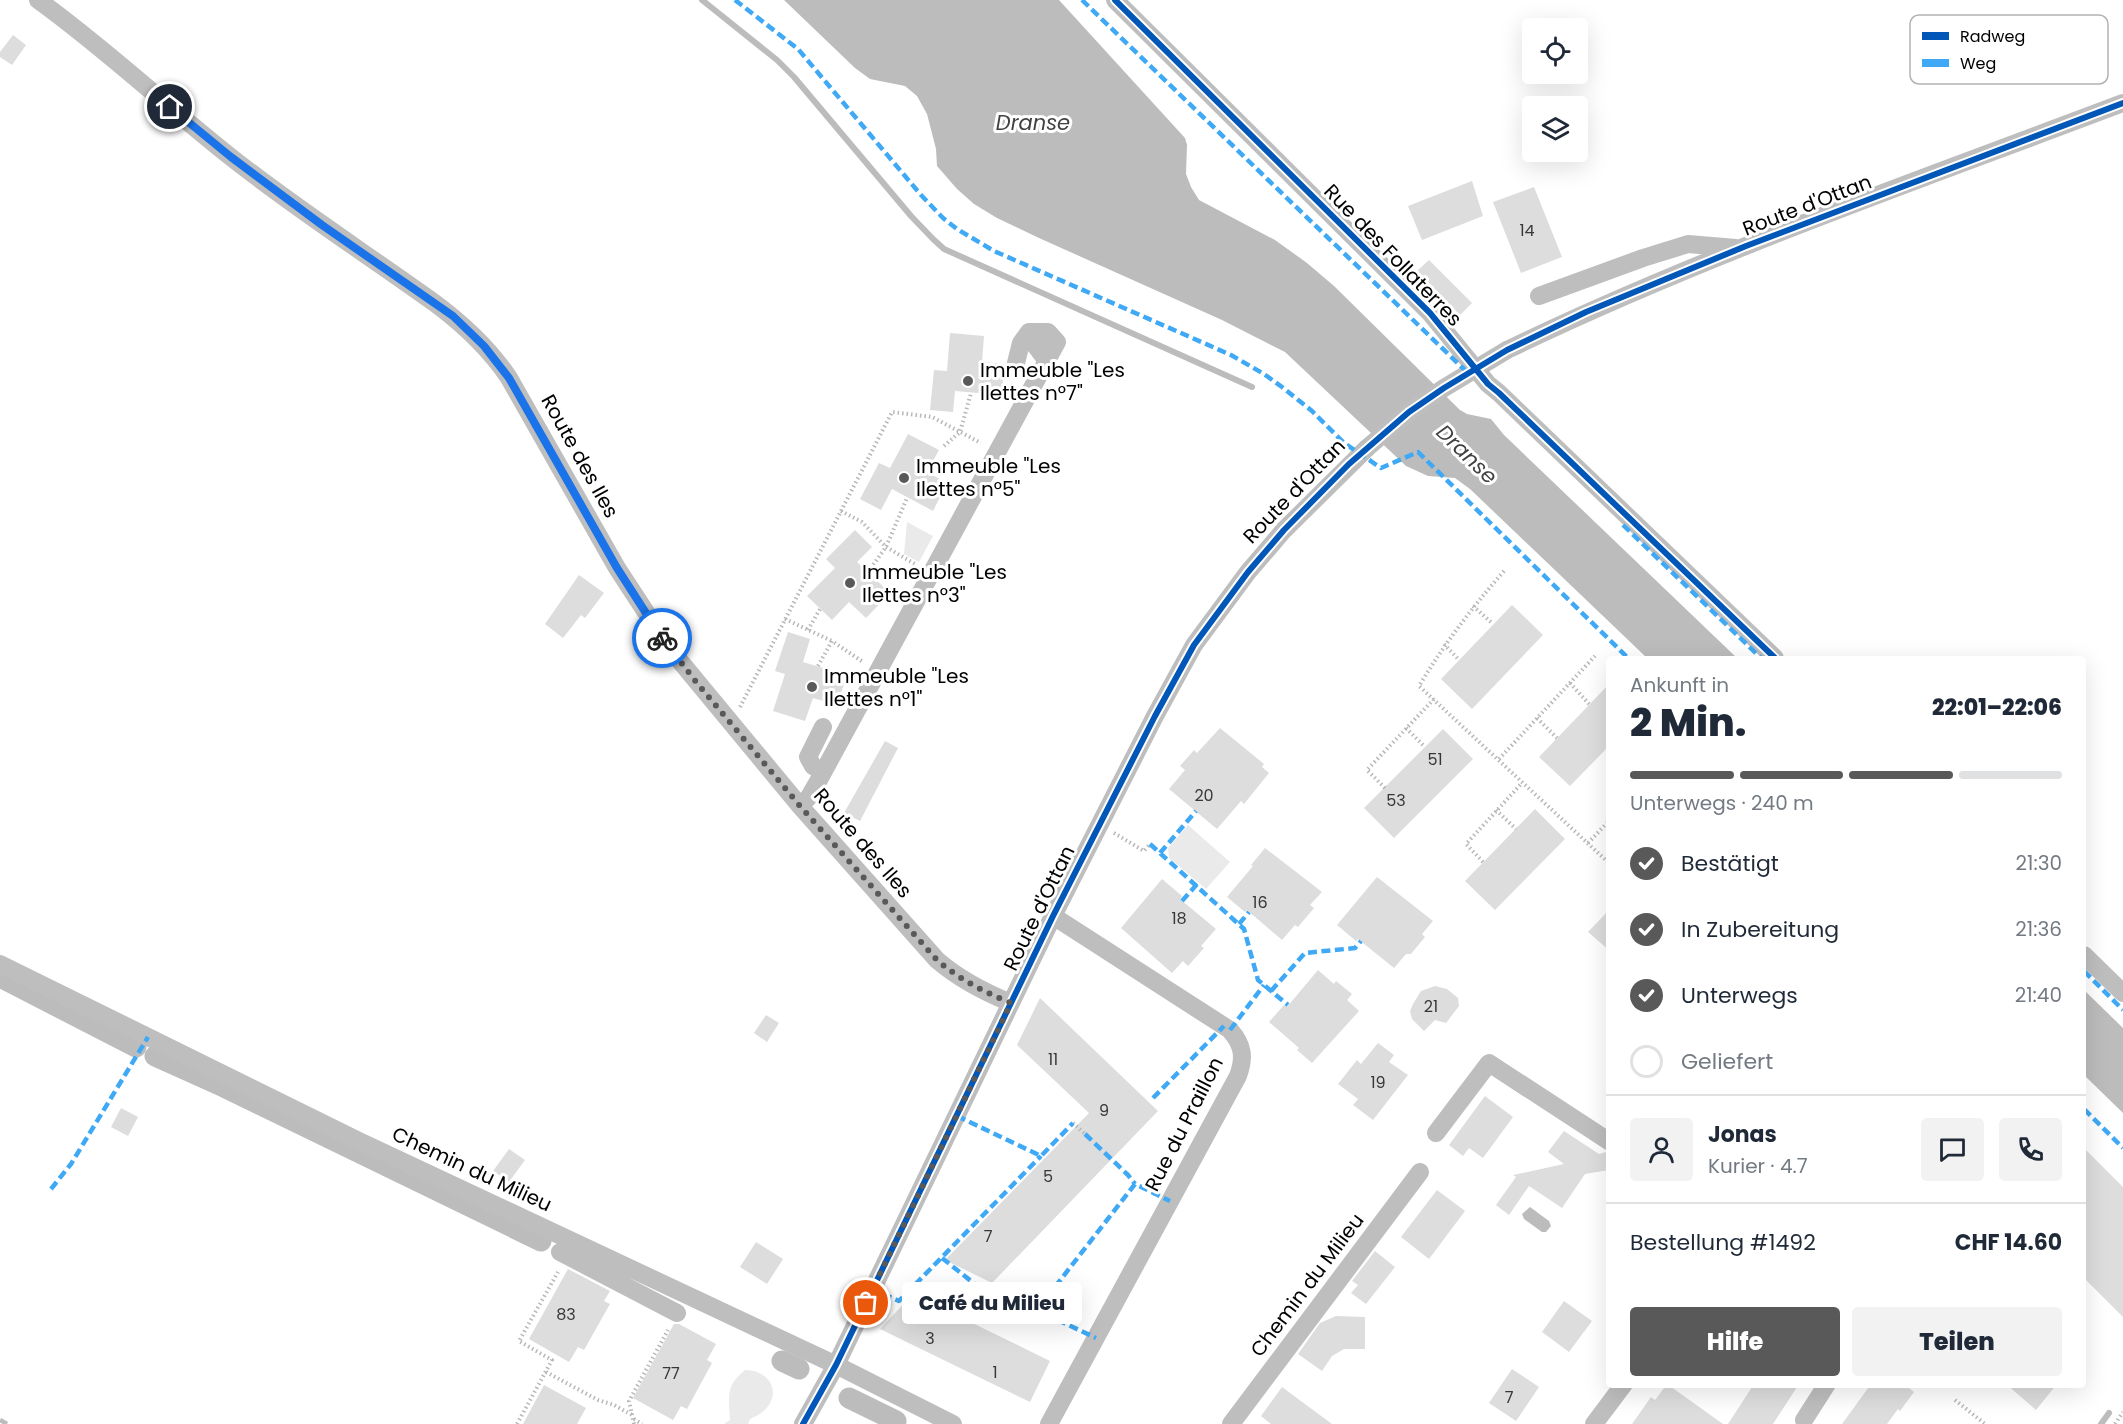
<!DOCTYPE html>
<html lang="de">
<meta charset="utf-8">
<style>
:root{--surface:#fff;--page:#f2f2f3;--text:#1f2937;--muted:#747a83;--line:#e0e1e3;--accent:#595959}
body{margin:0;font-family:Poppins,sans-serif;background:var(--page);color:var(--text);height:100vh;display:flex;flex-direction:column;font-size:22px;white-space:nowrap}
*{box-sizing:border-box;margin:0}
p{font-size:20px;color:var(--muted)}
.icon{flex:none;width:33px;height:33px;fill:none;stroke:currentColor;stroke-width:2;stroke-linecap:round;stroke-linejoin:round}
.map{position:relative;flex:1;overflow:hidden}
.details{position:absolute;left:1606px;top:656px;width:480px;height:732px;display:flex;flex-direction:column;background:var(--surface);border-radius:6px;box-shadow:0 6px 24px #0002}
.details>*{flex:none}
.controls{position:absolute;left:1522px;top:18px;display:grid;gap:12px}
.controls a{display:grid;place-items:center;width:66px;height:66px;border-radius:6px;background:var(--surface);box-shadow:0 6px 24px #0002;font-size:30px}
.pin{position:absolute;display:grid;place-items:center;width:51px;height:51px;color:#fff;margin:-26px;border:3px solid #fff;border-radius:50%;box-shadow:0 2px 6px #0007}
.courier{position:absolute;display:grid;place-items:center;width:60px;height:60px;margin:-30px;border:4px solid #1a73e8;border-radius:50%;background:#fff;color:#222;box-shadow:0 2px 8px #0007}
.bubble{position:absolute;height:42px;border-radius:6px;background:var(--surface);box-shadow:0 6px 24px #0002;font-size:20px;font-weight:800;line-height:42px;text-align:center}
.overview em{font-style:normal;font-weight:800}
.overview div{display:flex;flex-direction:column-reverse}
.overview{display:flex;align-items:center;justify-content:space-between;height:102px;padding:0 24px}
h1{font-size:39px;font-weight:800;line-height:45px}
.bar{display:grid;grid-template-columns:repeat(4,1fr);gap:9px 6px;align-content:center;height:72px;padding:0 24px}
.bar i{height:8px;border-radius:4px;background:var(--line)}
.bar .on{background:var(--accent)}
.bar p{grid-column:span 4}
.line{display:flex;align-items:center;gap:15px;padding:0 24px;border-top:2px solid var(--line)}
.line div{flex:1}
.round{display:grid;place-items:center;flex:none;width:63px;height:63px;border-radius:6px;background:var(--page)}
ol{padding:0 24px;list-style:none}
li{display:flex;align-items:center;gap:18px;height:66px}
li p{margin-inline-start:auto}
li .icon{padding:6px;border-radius:50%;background:var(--accent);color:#fff;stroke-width:4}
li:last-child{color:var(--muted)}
li i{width:33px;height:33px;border:3px solid var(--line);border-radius:50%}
.primary-button{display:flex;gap:12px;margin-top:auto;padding:12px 24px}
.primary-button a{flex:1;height:69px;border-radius:6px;background:var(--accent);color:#fff;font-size:24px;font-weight:800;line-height:69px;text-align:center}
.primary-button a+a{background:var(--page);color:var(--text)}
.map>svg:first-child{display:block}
</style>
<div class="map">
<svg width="2123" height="1424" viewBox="0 0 2123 1424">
<rect width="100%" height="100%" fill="#fff"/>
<path fill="#eaeaea" d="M907 522 933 536 919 562 904 554Z
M1188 825 1230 862 1206 889 1169 858 1168 848Z
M745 1370C761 1369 779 1383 771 1401 767 1411 758 1415 750 1419L748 1424H724L730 1420C729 1397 725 1386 745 1370Z"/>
<path fill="#bcbcbc" d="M784 0H1059L1185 138 1187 145 1186 174 1191 187 1199 200 1275 240 1307 263 1334 286 1460 410 1467 414 1491 419 1504 435 1737 658H1647L1470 489 1455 478 1428 476 1406 466 1285 352 1222 320 1039 238 997 218 974 204 957 189 937 166 936 149 927 114 917 96 905 86 870 79 855 68Z
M2084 990 2123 1028V1113L2084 1075Z
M1530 1207 1549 1221 1551 1226 1546 1232H1542L1524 1219 1522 1214Z"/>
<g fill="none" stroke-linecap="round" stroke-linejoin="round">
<path stroke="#bcbcbc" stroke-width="6" d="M702 0 777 60 794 77 911 216 933 239 944 249 1252 387
M2101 1424 2109 1413"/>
<path stroke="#bcbcbc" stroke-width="21" d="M0 977 136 1047
M155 1056 224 1087 541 1241
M782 1361 799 1369
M849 1398 896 1421"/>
</g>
<path fill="#ddd" d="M13 35 26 45 12 65 0 57V52Z
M1472 181 1483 216 1422 240 1408 206Z
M1534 187 1562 257 1521 273 1493 202Z
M1429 260 1472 303 1460 315 1417 271Z
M950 333 984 336 982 362 1004 364 1002 395 955 391 953 412 930 410 934 370 947 371Z
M908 434 939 450 927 472 947 483 933 511 892 489 881 510 860 499 879 463 890 468Z
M855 530 872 547 857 562 890 593 866 618 849 602 832 620 807 596 835 568 826 559Z
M579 575 604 593 585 618 581 615 563 638 545 624Z
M1512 605 1543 635 1472 709 1441 679Z
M788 632 810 639 803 662 847 675 837 705 813 698 805 721 773 711 785 674 775 671Z
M1610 683V745L1570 786 1539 757Z
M1220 728 1264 764 1262 767 1269 773 1244 804 1241 801 1217 829 1169 789 1185 770 1180 766 1194 750 1197 753Z
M1443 729 1473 759 1394 838 1364 808Z
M885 741 898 748 860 821 844 813Z
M1535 809 1565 839 1495 910 1465 881Z
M1265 848 1322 892 1310 905 1314 908 1298 927 1295 925 1282 940 1247 910 1245 912 1227 897 1253 866 1251 865Z
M1377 877 1433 921 1422 934 1425 937 1411 954H1406L1394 968 1358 939 1356 941 1337 925Z
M1162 879 1182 896 1180 899 1216 929 1201 946 1204 948 1188 966 1183 961 1172 973 1121 928Z
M1610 909V951L1588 932Z
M1318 970 1334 984 1336 981 1352 994 1347 1000 1359 1011 1312 1063 1297 1050 1299 1048 1269 1022 1284 1005 1287 1007Z
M1435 986 1447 989 1458 998 1459 1006 1446 1023 1435 1020 1424 1031 1412 1019 1410 1011 1413 1004 1421 991Z
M1040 998 1158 1111 992 1283 945 1260 1089 1113 1017 1045Z
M766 1015 779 1023 767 1042 754 1033Z
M1378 1043 1394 1055 1389 1062 1408 1075 1373 1120 1353 1105 1358 1099 1338 1084 1357 1060 1361 1064Z
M1485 1096 1513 1117 1483 1158 1469 1148 1463 1156 1449 1145Z
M121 1108 138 1117 128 1136 111 1127Z
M1564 1131 1599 1154 1606 1152 1609 1170 1585 1174 1562 1208 1529 1186 1509 1215 1496 1205 1516 1177 1513 1175 1564 1164 1548 1152Z
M2084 1148 2123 1187V1317L2084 1278Z
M509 1149 525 1160 509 1182 493 1171Z
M1437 1190 1465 1211 1429 1259 1401 1237Z
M756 1242 783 1259 767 1284 740 1267Z
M1375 1251 1395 1267 1366 1304 1351 1293 1358 1285 1352 1281Z
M568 1269 610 1291 604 1301 610 1304 584 1350 578 1347 569 1362 529 1339Z
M913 1294 1050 1361 1030 1402 880 1329Z
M1564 1301 1592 1321 1569 1352 1542 1332Z
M1336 1316 1365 1317V1349H1344L1332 1356 1322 1371 1298 1354 1320 1323Z
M674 1324H679L716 1344 707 1360 712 1363 687 1409 681 1406 673 1420 633 1398Z
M1512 1369 1539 1387 1516 1421 1489 1403Z
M1667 1384 1723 1424H1632L1651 1397 1655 1400Z
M1754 1384H1799L1773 1424H1728Z
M1871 1384H1904L1914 1392 1900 1411 1898 1409 1887 1424H1842Z
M2006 1384H2057L2036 1410Z
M544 1385 586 1408 577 1424H523Z
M1282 1387 1332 1424H1271L1261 1416Z"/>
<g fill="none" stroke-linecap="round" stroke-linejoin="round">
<path stroke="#b8b8b8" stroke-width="4" stroke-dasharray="1.5 3" stroke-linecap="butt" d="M944 446 960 432 971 393
M841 511 862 522 886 547 915 564
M1504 571C1471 609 1445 643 1419 686L1610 864
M868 572 886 547 907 498
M1473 606 1493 624
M785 619 832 641
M808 630 820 609
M1444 644 1459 660
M818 666 832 641 863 662
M1570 683 1589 704
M740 707 892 412 932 417 981 443
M1537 718 1557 738
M1406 728 1425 747
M1499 759 1595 656
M1385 788 1367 770 1434 699
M1496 810 1516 829
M1114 833 1144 851 1150 844
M1588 843 1610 820
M1483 862 1466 844 1522 783
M1073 1123 1085 1134
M546 1372 598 1400 614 1405 632 1415
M1955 1400 1985 1424
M634 1419 642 1424
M517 1424 552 1360 519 1341 558 1272
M634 1424 629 1401 668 1330
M2115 1424 2123 1412"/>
<path stroke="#bebebe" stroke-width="18" d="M38 0C106 49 166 106 232 158 298 210 368 255 436 304 464 325 489 348 509 378L617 568 670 649 800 806 937 960C959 979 984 992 1011 1003
M1115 0 1430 313 1488 384 1499 393 1775 658
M1539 296 1643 258 1688 244 1736 248
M1507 350C1706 254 1917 181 2123 103
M1015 367 1021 343 1029 332H1048L1057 342
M823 727 808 757 813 766 823 772
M800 806 809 797 820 778 1057 342 1035 345 1047 361
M2084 955 2123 993
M0 964 359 1141 836 1365 953 1424
M1436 1133 1489 1063 1610 1142
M560 1252 677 1313
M1804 1420 1827 1384
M803 1424 836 1365 1053 916 1155 716 1194 645 1248 572 1284 530 1367 448
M1049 1424 1238 1076C1245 1057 1243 1045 1230 1030L1053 916
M1231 1424 1420 1172
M1594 1424 1624 1384"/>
<path stroke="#bdbdbd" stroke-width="4.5" stroke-dasharray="9 3 1.5 3" stroke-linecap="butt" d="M0 1420 7 1424"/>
<path stroke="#bebebe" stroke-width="18" d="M1367 448 1409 412 1444 388 1507 350"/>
<path stroke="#3fa9f5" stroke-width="4.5" stroke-dasharray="9 4.5" stroke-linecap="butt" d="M735 0 798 49 921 195 943 218 957 229 994 251 1231 355 1264 374 1282 387 1312 411 1344 443 1381 468 1418 452 1628 658
M1082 0 1471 376
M1623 525 1761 658
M1150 844 1244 929 1258 980 1288 1005
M1160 853 1196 811
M1182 901 1198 883
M1239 924 1249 912
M2084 971 2123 1010
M1271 991 1305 953 1355 948 1361 941
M1230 1030 1264 985
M1153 1098 1224 1026
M2084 1109 2123 1148
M957 1116 1041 1156 1073 1123
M1085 1134 1128 1175 1135 1184
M51 1189 71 1164 148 1037
M942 1258 1000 1304 1030 1319 1135 1184 1170 1201
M883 1294 899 1301 1041 1156
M1030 1319 1062 1322 1096 1338"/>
<g stroke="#fff" stroke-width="10">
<path id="cycleway" d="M1115 0 1430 313 1488 384 1499 393 1775 658
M803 1424 836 1365 1053 916 1155 716 1194 645 1248 572 1284 530 1349 464 1409 412 1444 388 1507 350 1586 312 1746 246 2123 103"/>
</g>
<use href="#cycleway" stroke="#0057b8" stroke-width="6"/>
</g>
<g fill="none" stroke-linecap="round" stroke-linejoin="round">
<path stroke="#595959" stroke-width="6" stroke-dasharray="0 10.8" d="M662 638 697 683 800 806 937 960C959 979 984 992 1011 1003L866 1303"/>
<path stroke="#1a73e8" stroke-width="8" d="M170 107 231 157 322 225 453 316 484 346 509 378 617 568 662 638"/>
</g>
<g fill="#595959" stroke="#fff" stroke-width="2">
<circle cx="968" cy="381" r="6"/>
<circle cx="904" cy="478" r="6"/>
<circle cx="850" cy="583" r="6"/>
<circle cx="812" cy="687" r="6"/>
</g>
<g text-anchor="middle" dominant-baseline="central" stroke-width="6" stroke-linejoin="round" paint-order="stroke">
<g font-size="16" fill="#373737">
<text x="1527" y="230">14</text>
<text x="1435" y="759">51</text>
<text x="1204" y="795">20</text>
<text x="1396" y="800">53</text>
<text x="1260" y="902">16</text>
<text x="1179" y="918">18</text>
<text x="1431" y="1006">21</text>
<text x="1053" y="1059">11</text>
<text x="1378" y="1082">19</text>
<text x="1104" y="1110">9</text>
<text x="1048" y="1176">5</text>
<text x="988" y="1236">7</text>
<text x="566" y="1314">83</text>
<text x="930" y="1338">3</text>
<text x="995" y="1372">1</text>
<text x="671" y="1373">77</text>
<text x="1509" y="1397">7</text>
</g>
<g font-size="20" fill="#000" stroke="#fff">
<text transform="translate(1807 205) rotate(-21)">Route d'Ottan</text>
<text transform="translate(1393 255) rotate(46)">Rue des Follaterres</text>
<text transform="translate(580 456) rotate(61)">Route des Iles</text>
<text transform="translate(1294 491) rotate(-46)">Route d'Ottan</text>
<text transform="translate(863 843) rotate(49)">Route des Iles</text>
<text transform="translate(1039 908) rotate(-64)">Route d'Ottan</text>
<text transform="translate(1184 1124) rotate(-63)">Rue du Praillon</text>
<text transform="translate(472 1169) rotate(25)">Chemin du Milieu</text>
<text transform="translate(1307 1285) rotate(-53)">Chemin du Milieu</text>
</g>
<g font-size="20" fill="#000" stroke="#fff" text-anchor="start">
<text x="980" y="370">Immeuble "Les<tspan x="980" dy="23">Ilettes n°7"</tspan></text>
<text x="916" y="466">Immeuble "Les<tspan x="916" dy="23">Ilettes n°5"</tspan></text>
<text x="862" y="572">Immeuble "Les<tspan x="862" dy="23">Ilettes n°3"</tspan></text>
<text x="824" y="676">Immeuble "Les<tspan x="824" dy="23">Ilettes n°1"</tspan></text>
</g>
<g font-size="21" font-style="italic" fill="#414141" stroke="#fff">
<text x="1033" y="122">Dranse</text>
<text transform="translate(1467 454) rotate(44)">Dranse</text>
</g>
</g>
<rect x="1910" y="15" width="198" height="69" rx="9" fill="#fff" stroke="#b2b2b2" stroke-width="1.5"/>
<rect x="1922" y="32" width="27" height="8" fill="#0057b8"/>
<rect x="1922" y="59" width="27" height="8" fill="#3fa9f5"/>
<g font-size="16" fill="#000">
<text x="1960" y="42">Radweg</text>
<text x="1960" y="69">Weg</text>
</g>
</svg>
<div class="controls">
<a><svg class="icon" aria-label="locate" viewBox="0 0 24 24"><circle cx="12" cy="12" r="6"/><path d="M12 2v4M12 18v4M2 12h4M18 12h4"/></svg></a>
<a><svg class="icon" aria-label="layers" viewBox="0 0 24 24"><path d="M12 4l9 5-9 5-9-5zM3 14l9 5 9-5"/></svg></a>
</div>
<div class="pin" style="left:866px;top:1303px;background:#ea580c"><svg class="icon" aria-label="bag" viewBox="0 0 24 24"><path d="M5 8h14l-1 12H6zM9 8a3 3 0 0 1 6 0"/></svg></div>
<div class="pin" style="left:170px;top:107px;background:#1f2937"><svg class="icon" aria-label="home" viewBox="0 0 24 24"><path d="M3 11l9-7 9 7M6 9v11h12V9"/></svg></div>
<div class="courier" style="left:662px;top:638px"><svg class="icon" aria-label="bike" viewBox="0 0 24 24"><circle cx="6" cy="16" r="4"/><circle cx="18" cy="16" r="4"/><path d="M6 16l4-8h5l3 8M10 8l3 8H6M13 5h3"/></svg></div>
<div class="bubble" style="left:902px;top:1282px;width:180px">Café du Milieu</div>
<section class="details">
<div class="overview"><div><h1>2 Min.</h1><p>Ankunft in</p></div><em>22:01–22:06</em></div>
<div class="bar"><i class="on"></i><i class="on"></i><i class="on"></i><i></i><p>Unterwegs · 240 m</p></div>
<ol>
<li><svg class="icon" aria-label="check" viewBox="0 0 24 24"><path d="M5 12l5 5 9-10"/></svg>Bestätigt<p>21:30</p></li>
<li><svg class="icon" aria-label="check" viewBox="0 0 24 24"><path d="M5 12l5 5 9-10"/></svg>In Zubereitung<p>21:36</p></li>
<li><svg class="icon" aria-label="check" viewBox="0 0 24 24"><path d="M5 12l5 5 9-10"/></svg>Unterwegs<p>21:40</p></li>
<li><i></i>Geliefert</li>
</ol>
<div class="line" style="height:108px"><a class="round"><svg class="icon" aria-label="person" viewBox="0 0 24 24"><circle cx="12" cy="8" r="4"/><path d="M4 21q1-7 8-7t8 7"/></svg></a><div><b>Jonas</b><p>Kurier · 4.7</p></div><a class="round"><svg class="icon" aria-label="chat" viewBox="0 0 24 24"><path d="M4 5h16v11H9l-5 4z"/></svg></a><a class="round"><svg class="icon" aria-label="phone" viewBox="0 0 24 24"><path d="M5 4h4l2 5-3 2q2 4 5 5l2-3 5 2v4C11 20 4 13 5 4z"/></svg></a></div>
<div class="line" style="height:78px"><div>Bestellung #1492</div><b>CHF 14.60</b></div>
<div class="primary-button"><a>Hilfe</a><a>Teilen</a></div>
</section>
</div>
